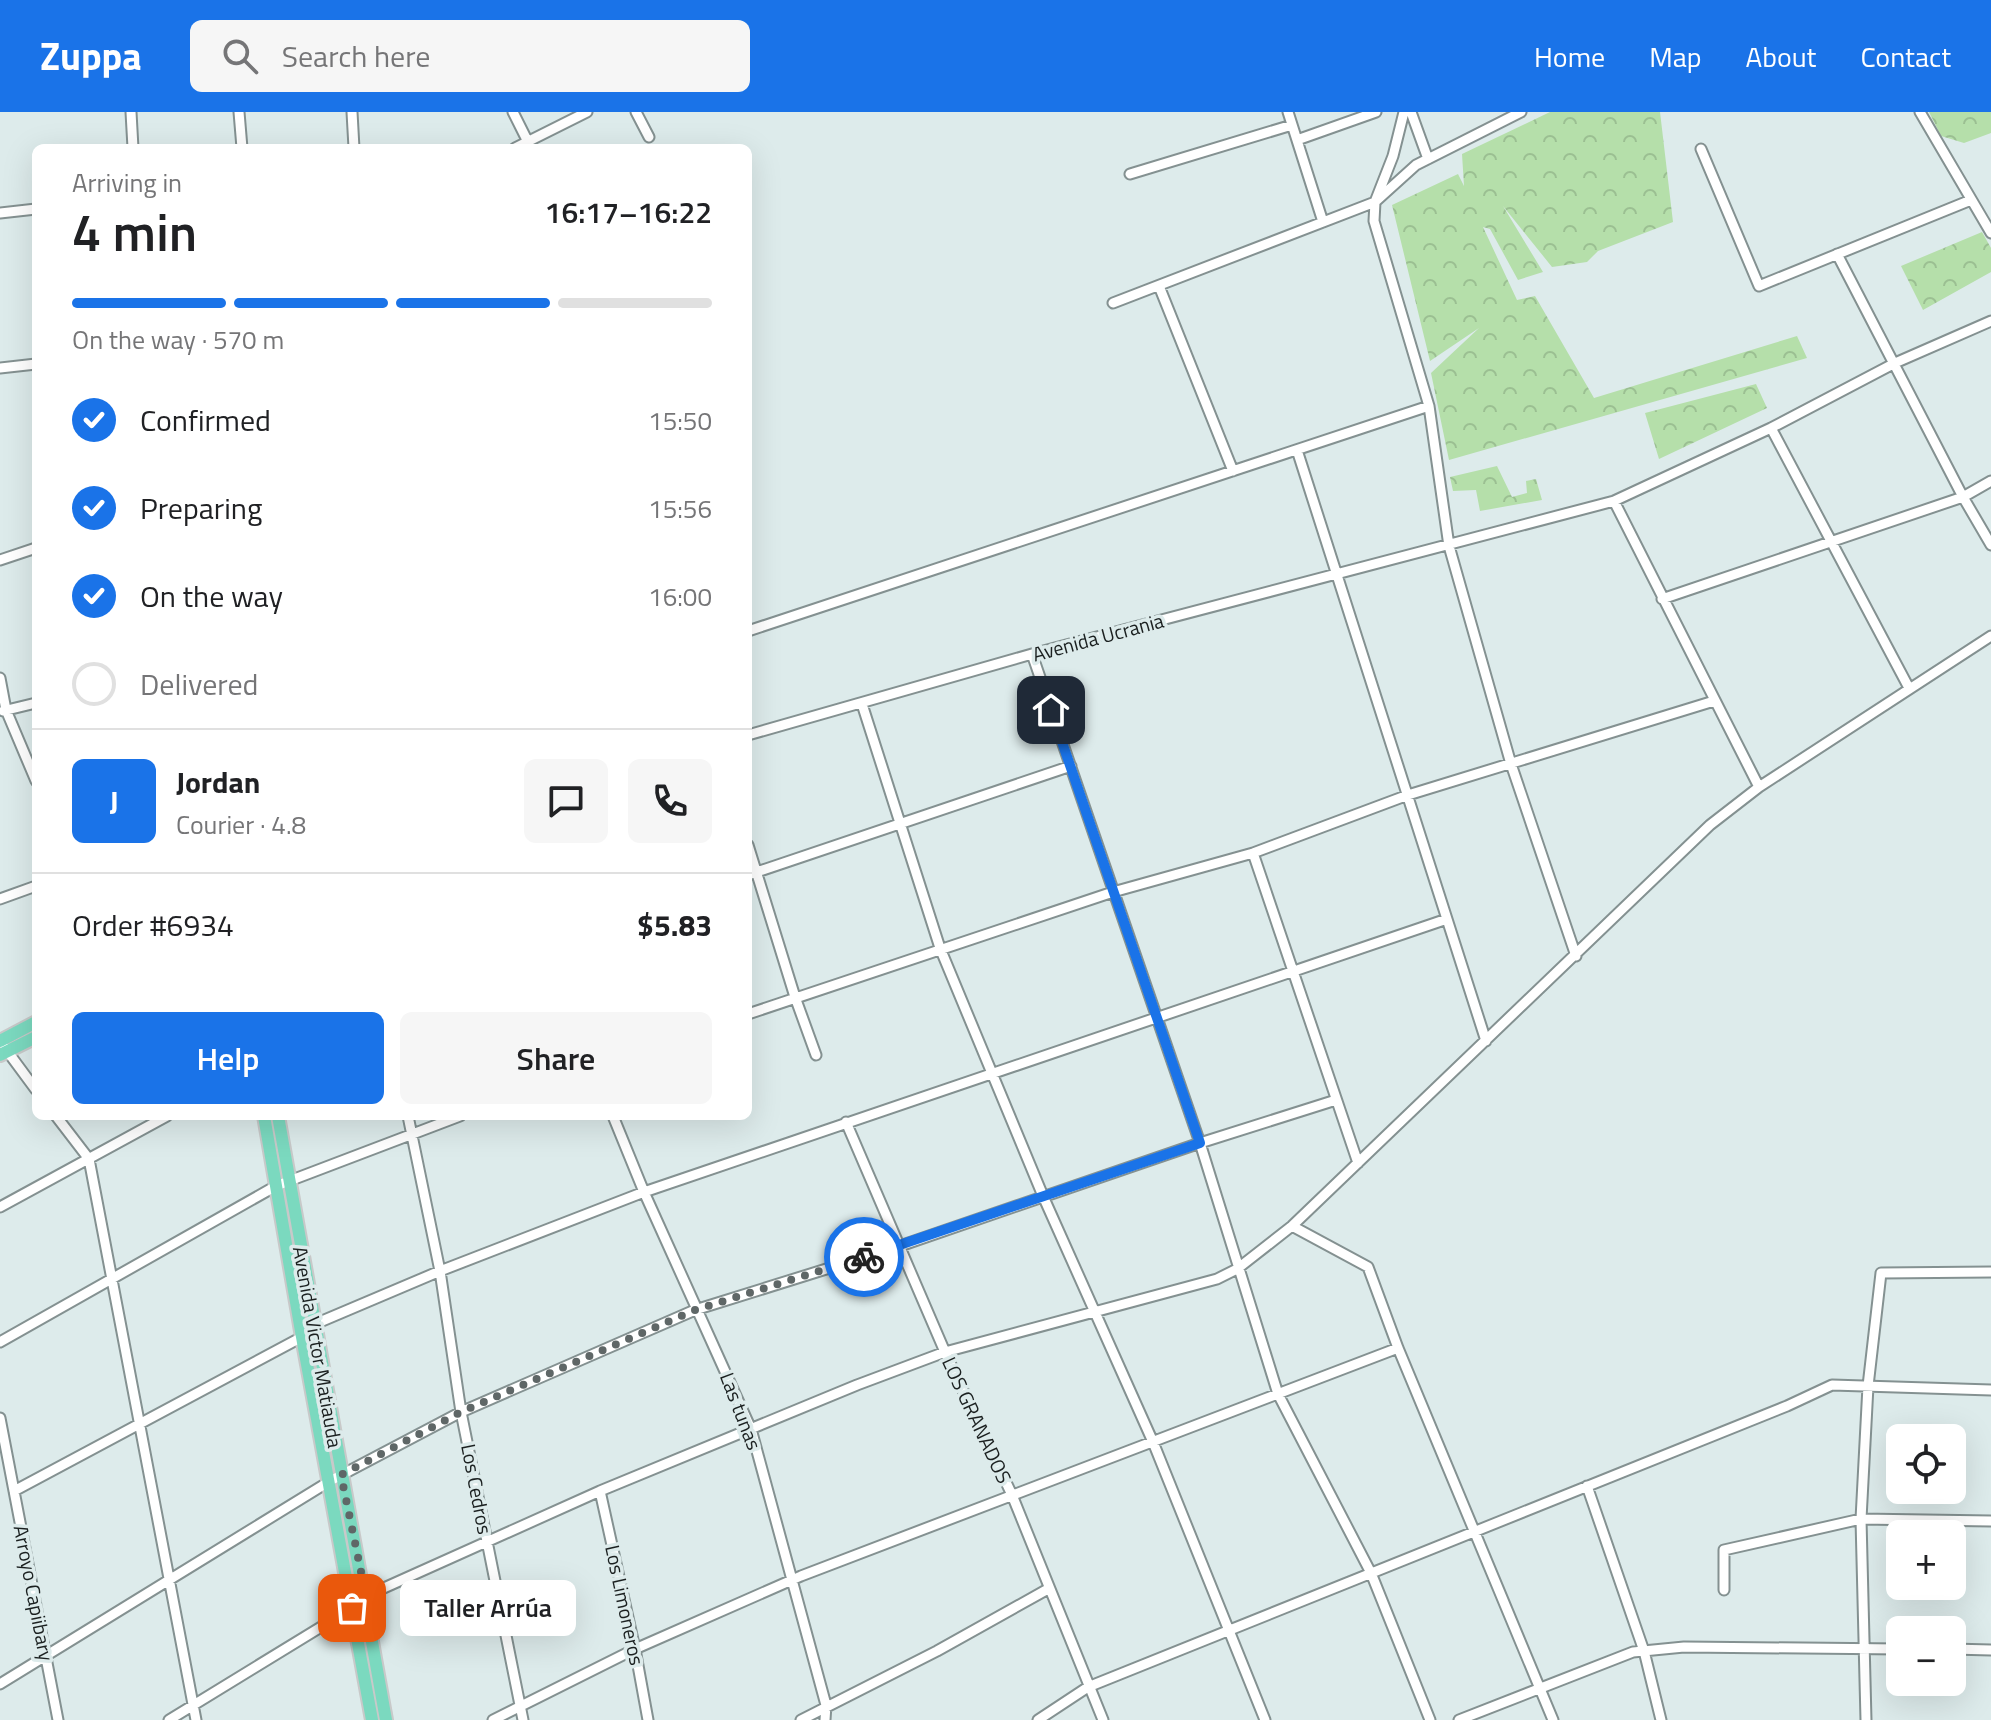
<!DOCTYPE html>
<meta charset="utf-8">
<style>
:root{--surface:#fff;--page:#f6f6f6;--text:#202124;--muted:#757577;--line:#e0e0e0;--accent:#1a73e8}
body{margin:0;font-family:"Titillium Web",sans-serif;background:var(--page);color:var(--text);height:100vh;display:flex;flex-direction:column;font-size:30px;white-space:nowrap}
*{box-sizing:border-box;margin:0}
p{font-size:26px;color:var(--muted)}
.icon{flex:none;width:44px;height:44px;fill:none;stroke:currentColor;stroke-width:2;stroke-linecap:round;stroke-linejoin:round}
.map{position:relative;flex:1;overflow:hidden}
.details{position:absolute;left:32px;top:32px;width:720px;height:976px;display:flex;flex-direction:column;background:var(--surface);border-radius:12px;box-shadow:0 8px 32px #0002}
.details>*{flex:none}
.tools{position:absolute;left:1886px;top:1312px;display:grid;gap:16px}
.tools a{display:grid;place-items:center;width:80px;height:80px;border-radius:12px;background:var(--surface);box-shadow:0 8px 32px #0002;font-size:40px}
.pin{position:absolute;display:grid;place-items:center;width:68px;height:68px;color:#fff;margin:-34px;border-radius:16px;box-shadow:0 4px 12px #0006}
.courier{position:absolute;display:grid;place-items:center;width:80px;height:80px;margin:-40px;border:6px solid #1a73e8;border-radius:50%;background:#fff;color:#222;box-shadow:0 2px 10px #0007}
.bubble{position:absolute;height:56px;border-radius:12px;background:var(--surface);box-shadow:0 8px 32px #0002;font-size:26px;font-weight:600;line-height:56px;text-align:center}
.overview em{font-style:normal;font-weight:600}
.overview div{display:flex;flex-direction:column-reverse}
.overview{display:flex;align-items:center;justify-content:space-between;height:136px;padding:0 40px}
h1{font-size:52px;font-weight:600;line-height:60px}
.bar{display:grid;grid-template-columns:repeat(4,1fr);gap:12px 8px;align-content:center;height:96px;padding:0 40px}
.bar i{height:10px;border-radius:6px;background:var(--line)}
.bar .active{background:var(--accent)}
.bar p{grid-column:span 4}
.line{display:flex;align-items:center;gap:20px;padding:0 40px;border-top:2px solid var(--line)}
.line div{flex:1}
.round{display:grid;place-items:center;flex:none;width:84px;height:84px;border-radius:12px;background:var(--page)}
ol{padding:0 40px;list-style:none}
li{display:flex;align-items:center;gap:24px;height:88px}
li p{margin-inline-start:auto}
li .icon{padding:8px;border-radius:50%;background:var(--accent);color:#fff;stroke-width:4}
li:last-child{color:var(--muted)}
li i{width:44px;height:44px;border:4px solid var(--line);border-radius:50%}
.primary-button{display:flex;gap:16px;margin-top:auto;padding:16px 40px}
.primary-button a{flex:1;height:92px;border-radius:12px;background:var(--accent);color:#fff;font-size:32px;font-weight:600;line-height:92px;text-align:center}
.primary-button a+a{background:var(--page);color:var(--text)}
header{display:flex;align-items:center;gap:48px;box-sizing:border-box;height:112px;padding:0 40px;background:var(--accent);color:#fff}
header strong{font-size:38px}
nav{display:flex;gap:44px;margin-inline-start:auto;font-size:28px}
.search{width:560px;height:72px;background:var(--page);display:flex;align-items:center;gap:20px;box-sizing:border-box;padding:0 28px;border-radius:12px;color:var(--muted);font-size:30px}
.map>svg:first-child{display:block}
</style>
<header>
<strong>Zuppa</strong>
<div class="search"><svg class="icon" aria-label="search" viewBox="0 0 24 24"><circle cx="10" cy="10" r="6"/><path d="M15 15l6 6"/></svg>Search here</div>
<nav><a>Home</a><a>Map</a><a>About</a><a>Contact</a></nav>
</header>
<div class="map">
<svg width="1991" height="1608" viewBox="0 0 1991 1608">
<defs>
<pattern id="forest-crowns" width="20" height="18" patternUnits="userSpaceOnUse" patternTransform="scale(2)"><rect width="20" height="18" fill="#b5dfaa"/><path d="M2 6a3 3 0 1 1 6 0M12 15a3 3 0 1 1 6 0" fill="none" stroke="#9bbf92"/></pattern>
</defs>
<rect width="100%" height="100%" fill="#ddebeb"/>
<path fill="url(#forest-crowns)" d="M1550 0H1660L1673 110 1598 139 1587 150 1552 155 1503 94 1543 160 1518 168 1490 117 1483 115 1517 188 1535 184 1594 286 1797 224 1807 246 1449 348 1431 261 1479 216 1430 249 1392 93 1458 62 1464 74 1462 42Z
M1929 0H1991V21L1964 31 1941 24Z
M1982 120 1991 136V160L1923 198 1901 154Z
M1756 272 1767 296 1659 347 1645 301Z
M1497 354 1512 385 1527 381 1526 369 1536 367 1542 388 1480 399 1476 378 1453 379 1450 365Z"/>
<g fill="none" stroke-linecap="round" stroke-linejoin="round">
<g stroke="#849191" stroke-width="13">
<path id="minor" d="M131 0 133 36
M239 0 242 36
M352 0 354 36
M513 0 528 30
M636 0 649 25
M1288 0 1323 110
M1404 0 1393 44 1375 90 1374 109 1429 294 1449 434 1511 652 1576 844
M1411 0 1428 47
M1920 0 1991 121
M1297 28 1376 0
M515 36 587 0
M1701 37 1759 174 1971 88
M1130 62 1292 13
M0 101 36 97
M1837 142 1963 385 1991 433
M1159 174 1233 359
M1113 191 1375 90 1416 53 1521 0
M0 256 36 252
M1771 316 1909 576
M1297 338 1486 929
M1614 389 1759 675
M0 448 36 436
M1662 487 1963 385 1991 369
M748 519 1429 294
M1032 542 1200 1031 1278 1282 1371 1461 1430 1608
M0 566 6 598 36 669
M862 592 940 836 1043 1084 1153 1330 1265 1608
M3 599 36 591
M748 623 1032 542 1614 389 1771 316 1895 251 1991 209
M748 733 795 885 816 943
M1253 741 1358 1051
M748 763 1071 654
M0 787 36 774
M748 902 1113 780 1253 741 1408 683 1714 589
M5 936 36 978
M56 1004 89 1047 196 1608
M408 1004 440 1159 461 1300 523 1608
M613 1004 644 1080 751 1317 826 1593 825 1608
M846 1010 945 1240 1012 1383 1103 1608
M0 1095 167 1004
M1292 1114 1368 1155 1398 1236 1553 1608
M0 1230 276 1074 460 1004
M0 1306 58 1608
M1587 1374 1644 1539 1661 1608
M14 1379 302 1225 315 1212 440 1159 644 1080 1447 807
M600 1379 635 1537 648 1608
M1724 1478V1438L1861 1407 1991 1409
M1952 1537 1991 1538
M0 1572 330 1369 461 1300 695 1198 900 1134 1200 1031 1336 988
M169 1608 352 1496 366 1484 600 1379 857 1273 945 1240 1217 1167 1237 1157 1292 1114 1710 713 1759 675 1991 524
M493 1608 635 1537 801 1464 1398 1236
M801 1608 937 1539 1048 1477
M1038 1608 1088 1575 1787 1294 1832 1273 1991 1278
M1459 1608 1633 1540 1684 1535 1900 1537
M1866 1608 1861 1407 1868 1274 1881 1161 1991 1160"/>
</g>
<g stroke="#c8c9c9" stroke-width="16">
<path id="major" d="M0 929 36 910
M0 943 36 925
M264 1004 302 1225 372 1608
M278 1004 386 1608"/>
</g>
<use href="#minor" stroke="#fff" stroke-width="9"/>
<use href="#major" stroke="#7bd9bf" stroke-width="12"/>
</g>
<g fill="none" stroke-linecap="round" stroke-linejoin="round">
<path stroke="#5f6767" stroke-width="8" stroke-dasharray="0 14.4" d="M352 1496 366 1484 341 1363 461 1300 695 1198 864 1145"/>
<path stroke="#1a73e8" stroke-width="10" d="M864 1145 1200 1031 1051 598"/>
</g>
<g text-anchor="middle" dominant-baseline="central" stroke-width="7" stroke-linejoin="round" paint-order="stroke">
<g font-size="20" fill="#1b2020" stroke="#ddebeb">
<text transform="translate(1098 525) rotate(-15)">Avenida Ucrania</text>
<text transform="translate(318 1235) rotate(80)">Avenida Victor Matiauda</text>
<text transform="translate(741 1299) rotate(69)">Las tunas</text>
<text transform="translate(977 1308) rotate(65)">LOS GRANADOS</text>
<text transform="translate(477 1377) rotate(79)">Los Cedros</text>
<text transform="translate(34 1481) rotate(79)">Arroyo Capiibary</text>
<text transform="translate(625 1493) rotate(78)">Los Limoneros</text>
</g>
</g>
</svg>
<div class="tools">
<a><svg class="icon" aria-label="locate" viewBox="0 0 24 24"><circle cx="12" cy="12" r="6"/><path d="M12 2v4M12 18v4M2 12h4M18 12h4"/></svg></a>
<a>+</a>
<a>−</a>
</div>
<div class="pin" style="left:352px;top:1496px;background:#ea580c"><svg class="icon" aria-label="bag" viewBox="0 0 24 24"><path d="M5 8h14l-1 12H6zM9 8a3 3 0 0 1 6 0"/></svg></div>
<div class="pin" style="left:1051px;top:598px;background:#1f2937"><svg class="icon" aria-label="home" viewBox="0 0 24 24"><path d="M3 11l9-7 9 7M6 9v11h12V9"/></svg></div>
<div class="courier" style="left:864px;top:1145px"><svg class="icon" aria-label="bike" viewBox="0 0 24 24"><circle cx="6" cy="16" r="4"/><circle cx="18" cy="16" r="4"/><path d="M6 16l4-8h5l3 8M10 8l3 8H6M13 5h3"/></svg></div>
<div class="bubble" style="left:400px;top:1468px;width:176px">Taller Arrúa</div>
<section class="details">
<div class="overview"><div><h1>4 min</h1><p>Arriving in</p></div><em>16:17–16:22</em></div>
<div class="bar"><i class="active"></i><i class="active"></i><i class="active"></i><i></i><p>On the way · 570 m</p></div>
<ol>
<li><svg class="icon" aria-label="check" viewBox="0 0 24 24"><path d="M5 12l5 5 9-10"/></svg>Confirmed<p>15:50</p></li>
<li><svg class="icon" aria-label="check" viewBox="0 0 24 24"><path d="M5 12l5 5 9-10"/></svg>Preparing<p>15:56</p></li>
<li><svg class="icon" aria-label="check" viewBox="0 0 24 24"><path d="M5 12l5 5 9-10"/></svg>On the way<p>16:00</p></li>
<li><i></i>Delivered</li>
</ol>
<div class="line" style="height:144px"><b class="round" style="background:var(--accent);color:#fff">J</b><div><b>Jordan</b><p>Courier · 4.8</p></div><a class="round"><svg class="icon" aria-label="chat" viewBox="0 0 24 24"><path d="M4 5h16v11H9l-5 4z"/></svg></a><a class="round"><svg class="icon" aria-label="phone" viewBox="0 0 24 24"><path d="M5 4h4l2 5-3 2q2 4 5 5l2-3 5 2v4C11 20 4 13 5 4z"/></svg></a></div>
<div class="line" style="height:104px"><div>Order #6934</div><b>$5.83</b></div>
<div class="primary-button"><a>Help</a><a>Share</a></div>
</section>
</div>
